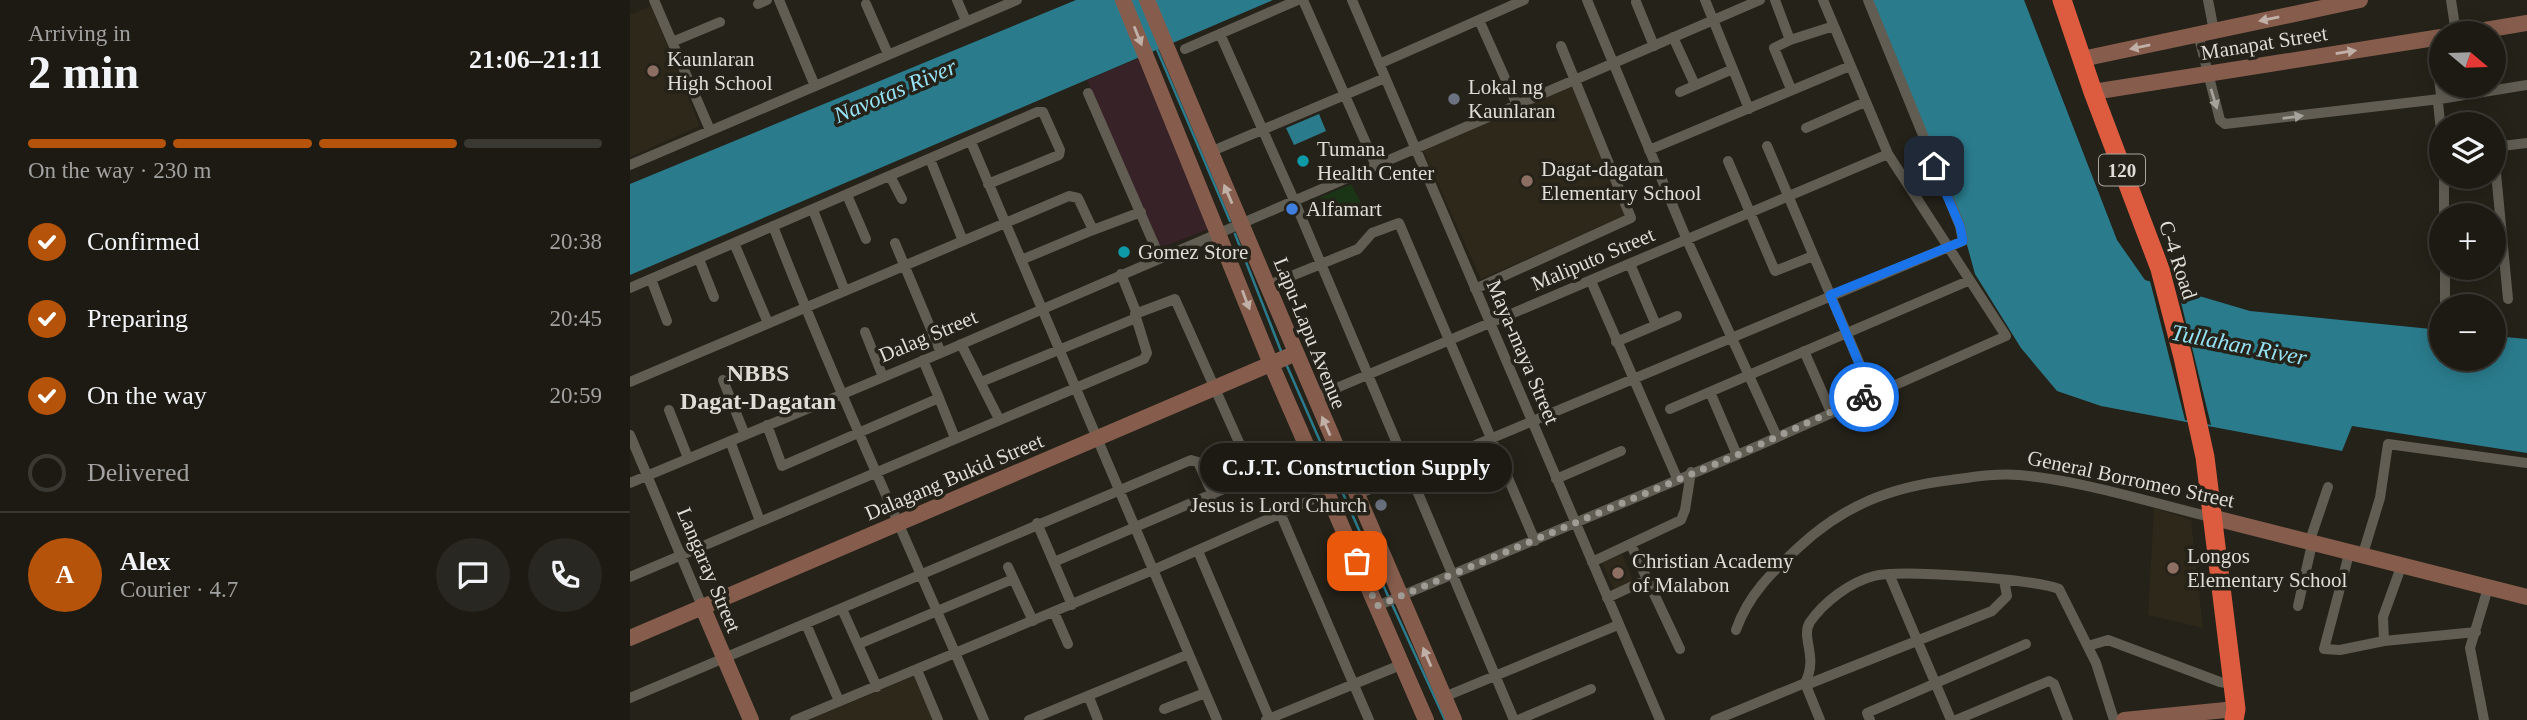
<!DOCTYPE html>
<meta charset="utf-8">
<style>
:root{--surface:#1c1a13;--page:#292721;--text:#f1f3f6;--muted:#a0a1a0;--line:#3a3833;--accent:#b45309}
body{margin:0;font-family:"Times New Roman",serif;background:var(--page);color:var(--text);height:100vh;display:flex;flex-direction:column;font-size:26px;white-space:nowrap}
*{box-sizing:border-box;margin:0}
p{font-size:23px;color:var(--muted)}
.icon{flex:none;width:38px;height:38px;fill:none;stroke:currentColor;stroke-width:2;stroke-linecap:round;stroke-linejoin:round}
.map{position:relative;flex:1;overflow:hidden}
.sheet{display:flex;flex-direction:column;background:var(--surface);width:630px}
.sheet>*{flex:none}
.needle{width:46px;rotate:109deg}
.buttons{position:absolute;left:1799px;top:21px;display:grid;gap:14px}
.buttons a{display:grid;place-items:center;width:77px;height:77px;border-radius:50%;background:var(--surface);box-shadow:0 4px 18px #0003,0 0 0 2px var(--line);font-size:35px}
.pin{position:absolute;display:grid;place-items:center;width:60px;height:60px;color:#fff;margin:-30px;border-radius:14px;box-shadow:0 4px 10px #0006}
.courier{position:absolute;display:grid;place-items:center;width:70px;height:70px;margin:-35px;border:5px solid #1a73e8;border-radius:50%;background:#fff;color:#222;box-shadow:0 2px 9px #0007}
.bubble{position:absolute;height:49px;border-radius:24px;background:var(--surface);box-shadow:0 4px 18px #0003,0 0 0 2px var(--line);font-size:23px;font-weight:700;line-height:49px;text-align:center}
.summary em{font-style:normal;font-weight:700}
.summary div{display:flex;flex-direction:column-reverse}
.summary{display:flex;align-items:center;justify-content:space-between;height:119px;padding:0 28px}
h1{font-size:46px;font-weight:700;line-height:52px}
.bar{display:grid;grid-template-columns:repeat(4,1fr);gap:10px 7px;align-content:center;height:84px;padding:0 28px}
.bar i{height:9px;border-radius:5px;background:var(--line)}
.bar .selected{background:var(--accent)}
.bar p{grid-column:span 4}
.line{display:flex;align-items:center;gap:18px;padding:0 28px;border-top:2px solid var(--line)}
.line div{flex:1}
.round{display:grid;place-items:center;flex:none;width:74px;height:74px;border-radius:37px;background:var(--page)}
ol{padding:0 28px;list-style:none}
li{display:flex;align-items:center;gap:21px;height:77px}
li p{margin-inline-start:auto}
li .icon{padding:7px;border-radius:50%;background:var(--accent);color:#fff;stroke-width:4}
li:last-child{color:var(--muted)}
li i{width:38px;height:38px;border:4px solid var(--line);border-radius:50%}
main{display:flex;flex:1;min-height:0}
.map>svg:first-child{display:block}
</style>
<main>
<section class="sheet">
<div class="summary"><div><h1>2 min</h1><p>Arriving in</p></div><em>21:06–21:11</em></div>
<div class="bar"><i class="selected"></i><i class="selected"></i><i class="selected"></i><i></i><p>On the way · 230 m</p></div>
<ol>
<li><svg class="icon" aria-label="check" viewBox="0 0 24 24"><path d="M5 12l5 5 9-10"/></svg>Confirmed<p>20:38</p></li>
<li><svg class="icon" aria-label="check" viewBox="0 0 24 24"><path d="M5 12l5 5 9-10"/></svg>Preparing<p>20:45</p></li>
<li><svg class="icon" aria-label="check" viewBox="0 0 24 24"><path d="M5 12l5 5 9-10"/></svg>On the way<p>20:59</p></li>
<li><i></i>Delivered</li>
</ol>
<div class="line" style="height:126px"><b class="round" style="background:var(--accent);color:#fff">A</b><div><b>Alex</b><p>Courier · 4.7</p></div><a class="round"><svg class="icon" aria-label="chat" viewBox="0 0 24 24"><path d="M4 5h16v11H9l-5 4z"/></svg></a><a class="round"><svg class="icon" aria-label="phone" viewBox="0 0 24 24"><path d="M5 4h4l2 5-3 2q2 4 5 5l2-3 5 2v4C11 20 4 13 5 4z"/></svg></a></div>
</section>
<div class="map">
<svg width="1897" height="720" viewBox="0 0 1897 720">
<rect width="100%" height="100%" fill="#252219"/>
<path fill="#372327" d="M509 58 581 228 528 249 457 80Z"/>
<path fill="#2d2819" d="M21 6 70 126 0 157V15Z
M946 85 1001 213 851 279 792 149Z
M1524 508 1561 520 1573 628 1518 615Z
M992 554 1004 584 985 592 972 563Z
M286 675 306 720H180Z"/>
<path fill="#1a3416" d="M721 184 738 216 689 198Z"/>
<path fill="#2a7c8d" d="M446 0H643L0 275V184Z
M1239 0H1394L1487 240 1515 280 1620 311 1811 330V359H1864V336L1897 339V453L1722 426 1712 451 1471 406 1427 391 1391 348 1345 274 1328 212Z
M689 114 696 131 664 145 656 128Z"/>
<path fill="#252219" d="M1519 277 1547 286 1581 425 1555 420Z"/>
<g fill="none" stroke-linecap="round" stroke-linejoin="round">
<path stroke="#2a7c8d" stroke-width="2.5" d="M526 47 600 221
M605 234 651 351
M657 366 758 596
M761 602 815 720"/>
<path stroke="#615d53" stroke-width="10" d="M24 0 80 130
M149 0 185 86
M327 0 336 21
M673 0 746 166
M722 0 1030 720
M957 0 1057 240 1147 437
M1075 0 1119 109
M1145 0 1160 40 1144 48 1161 89
M1578 0 1584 31
M1821 0 1826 33
M1006 2 1024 46
M128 4 137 0
M236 4 258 54
M849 20 887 105
M590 34 664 200 884 720
M1568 34 1590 120 1595 124 1810 99 1897 85
M1043 37 1065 85
M1804 39 1811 95 1808 102 1811 132
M1160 40 1204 26
M42 42 90 22
M555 49 668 0
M749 64 894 0
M1050 92 1103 69
M458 93 530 258
M1176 128 1235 102
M341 142 587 720
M1137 146 1242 393
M1864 147 1897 143
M1019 150 1220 66
M580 152 755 78
M1864 152 1878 299
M300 159 333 241
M1098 161 1145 271 1183 256
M0 165 387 0
M260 176 272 199
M1814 177V215
M217 195 236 239
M183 210 215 291
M143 226C208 393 284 555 354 720
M104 243 138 323
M265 243 311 353
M69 259 84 297
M391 260 463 230
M1000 264 1026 325
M1815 268V306
M491 274 507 314
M21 279 37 321
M961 281 1047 478
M639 285 728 249 742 233 769 223 905 541
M0 288 407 112H413L430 150 429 155 358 184
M845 289 1001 218 931 46
M235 332 253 377
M986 342 1047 316
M331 344 369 419
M1174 351 1201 412
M293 360 309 398
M93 380 115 435
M0 382 439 196 448 198 463 230 511 212
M351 382 506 318
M1080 392 1107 455
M683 398 1258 154
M1040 409 1338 281
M39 410 58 458
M137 425 152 466 309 398 325 438
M0 435 72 606
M100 441 130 521
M926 479 991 451
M0 483 311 353 1130 0
M726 495 1333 241 1330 226 1238 0
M651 515 739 720
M407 523 442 605
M1679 543 1698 487
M1001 545 1050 649
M568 551 640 720
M1719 554 1694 649 1710 650 1754 641 1846 632
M1732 557 1750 498 1758 444 1897 463
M962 562 1051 520 1055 510 1061 472
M378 567 403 621
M1259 574 1321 720
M0 577 514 359 517 353 505 314 545 299 624 476 424 562
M977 598 1018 579
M747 606 1107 455 1376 336 1258 154 1193 0
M1668 606 1682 544
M212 609 247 687
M424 612 438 644
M176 624 209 701
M1106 630C1118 595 1142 572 1169 547 1214 505 1261 487 1321 480 1343 477 1367 473 1389 475 1454 481 1519 502 1581 517
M1754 641 1753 617 1771 567
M229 644 383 579
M1458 646 1478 640 1590 682 1602 684
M287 670 308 720
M1175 683 1190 720
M1176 685 1362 611 1377 596 1374 580
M459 697 468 720
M814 697 988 625
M0 698 561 460 568 462 583 495
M534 709 575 693
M165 720 523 570 697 493
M399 720 559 654
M636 720 773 664
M888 720 961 689
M1085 720 1175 683C1189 656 1170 638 1180 622 1194 602 1220 582 1244 576 1271 569 1404 579 1429 589L1466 663 1484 720
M1240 720 1237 713 1396 644
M1326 720 1419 681 1424 684 1438 720
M1854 720 1840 648 1858 588"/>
<path stroke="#865d4d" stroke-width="16" d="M493 0 641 364 796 720
M517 0C617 241 721 480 824 720
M1837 33 1897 23
M1452 59 1730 0
M1463 92 1811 37
M1581 517 1897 597
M72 606 121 720
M0 638 664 354
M1494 720 1606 709"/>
<path stroke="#dd5c40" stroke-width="19" d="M1432 0 1463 92 1530 269 1553 357 1575 457 1606 709 1604 720"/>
</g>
<defs><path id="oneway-solid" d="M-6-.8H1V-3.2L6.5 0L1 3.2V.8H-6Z" transform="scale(1.75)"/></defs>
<g fill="#c0b0a7">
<use href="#oneway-solid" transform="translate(1639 19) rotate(168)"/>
<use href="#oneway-solid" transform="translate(508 36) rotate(68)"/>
<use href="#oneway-solid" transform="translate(1510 47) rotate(168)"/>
<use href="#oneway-solid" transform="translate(1716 52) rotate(-9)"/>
<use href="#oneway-solid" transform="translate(598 194) rotate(-113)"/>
<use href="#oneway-solid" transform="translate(616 300) rotate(69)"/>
<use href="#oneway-solid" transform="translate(696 426) rotate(-114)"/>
<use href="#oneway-solid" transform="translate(797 657) rotate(-113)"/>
</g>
<g fill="#a6a39c">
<use href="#oneway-solid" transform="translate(1584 99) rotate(73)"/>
<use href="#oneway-solid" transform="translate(1663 117) rotate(-7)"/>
</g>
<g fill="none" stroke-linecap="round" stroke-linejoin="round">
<path stroke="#9e9c94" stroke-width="7" stroke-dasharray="0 12.6" d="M727 561 747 606 1107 455 1234 397"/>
<path stroke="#1a73e8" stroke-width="9" d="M1234 397 1242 394 1200 295 1333 241 1330 226 1304 166"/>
</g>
<g fill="#8d6e63" stroke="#252219" stroke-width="2.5">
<circle cx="23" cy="71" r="7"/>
<circle cx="897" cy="181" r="7"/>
<circle cx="1543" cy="568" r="7"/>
<circle cx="988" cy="573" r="7"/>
</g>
<g fill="#6b7280" stroke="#252219" stroke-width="2.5">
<circle cx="824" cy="99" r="7"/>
<circle cx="751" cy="505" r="7"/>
</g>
<g fill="#0f9aa8" stroke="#252219" stroke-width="2.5">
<circle cx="673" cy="161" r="7"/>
<circle cx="494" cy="252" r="7"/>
</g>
<circle fill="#3f7fe0" stroke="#252219" stroke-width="2.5" cx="662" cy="209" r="7"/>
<g text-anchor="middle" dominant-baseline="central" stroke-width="7" stroke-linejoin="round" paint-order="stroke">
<rect fill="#252219" stroke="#a7a59e" stroke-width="2" x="1469" y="154.5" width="46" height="31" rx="5"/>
<g font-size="19" font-weight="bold" fill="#dfddd7">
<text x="1492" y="170">120</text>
</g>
<g font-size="21" fill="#dfddd7" stroke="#252219">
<text transform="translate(1634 43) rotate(-9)">Manapat Street</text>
<text transform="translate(963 259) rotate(-23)">Maliputo Street</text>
<text transform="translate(1548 260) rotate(72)">C-4 Road</text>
<text transform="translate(680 333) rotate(68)">Lapu-Lapu Avenue</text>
<text transform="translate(298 336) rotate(-23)">Dalag Street</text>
<text transform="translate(893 352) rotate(67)">Maya-maya Street</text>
<text transform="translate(324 477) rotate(-23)">Dalagang Bukid Street</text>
<text transform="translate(1501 479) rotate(12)">General Borromeo Street</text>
<text transform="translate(79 570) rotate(67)">Langaray Street</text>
</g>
<g font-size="21" fill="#dfddd7" stroke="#252219" text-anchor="start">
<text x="37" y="59">Kaunlaran<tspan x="37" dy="24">High School</tspan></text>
<text x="838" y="87">Lokal ng<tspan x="838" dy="24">Kaunlaran</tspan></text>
<text x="687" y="149">Tumana<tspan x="687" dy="24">Health Center</tspan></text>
<text x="911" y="169">Dagat-dagatan<tspan x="911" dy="24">Elementary School</tspan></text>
<text x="676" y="209">Alfamart</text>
<text x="508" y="252">Gomez Store</text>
<text x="737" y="505" text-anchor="end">Jesus is Lord Church</text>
<text x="1557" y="556">Longos<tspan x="1557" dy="24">Elementary School</tspan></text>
<text x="1002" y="561">Christian Academy<tspan x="1002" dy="24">of Malabon</tspan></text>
</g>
<g font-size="23" font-style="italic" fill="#97e3f5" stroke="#252219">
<text transform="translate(265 91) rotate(-23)">Navotas River</text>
<text transform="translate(1609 345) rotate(11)">Tullahan River</text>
</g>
<g font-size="24" font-weight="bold" fill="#dfddd7" stroke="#252219">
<text x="128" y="373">NBBS<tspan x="128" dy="28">Dagat-Dagatan</tspan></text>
</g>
</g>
</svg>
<div class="buttons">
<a><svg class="needle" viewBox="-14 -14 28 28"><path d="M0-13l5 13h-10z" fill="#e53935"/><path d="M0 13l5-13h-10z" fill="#a0a1a0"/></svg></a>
<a><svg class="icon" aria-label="layers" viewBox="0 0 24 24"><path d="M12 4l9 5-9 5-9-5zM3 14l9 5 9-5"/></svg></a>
<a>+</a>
<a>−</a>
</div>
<div class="pin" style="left:727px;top:561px;background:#ea580c"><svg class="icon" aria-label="bag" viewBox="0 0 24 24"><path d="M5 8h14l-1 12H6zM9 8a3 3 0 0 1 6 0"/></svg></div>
<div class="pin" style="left:1304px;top:166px;background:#1f2937"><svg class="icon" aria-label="home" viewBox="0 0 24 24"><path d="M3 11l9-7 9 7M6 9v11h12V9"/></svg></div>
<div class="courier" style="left:1234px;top:397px"><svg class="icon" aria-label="bike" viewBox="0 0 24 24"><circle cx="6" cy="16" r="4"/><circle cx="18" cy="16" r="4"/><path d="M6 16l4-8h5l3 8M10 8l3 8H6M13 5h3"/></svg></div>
<div class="bubble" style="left:570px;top:443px;width:312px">C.J.T. Construction Supply</div>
</div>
</main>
